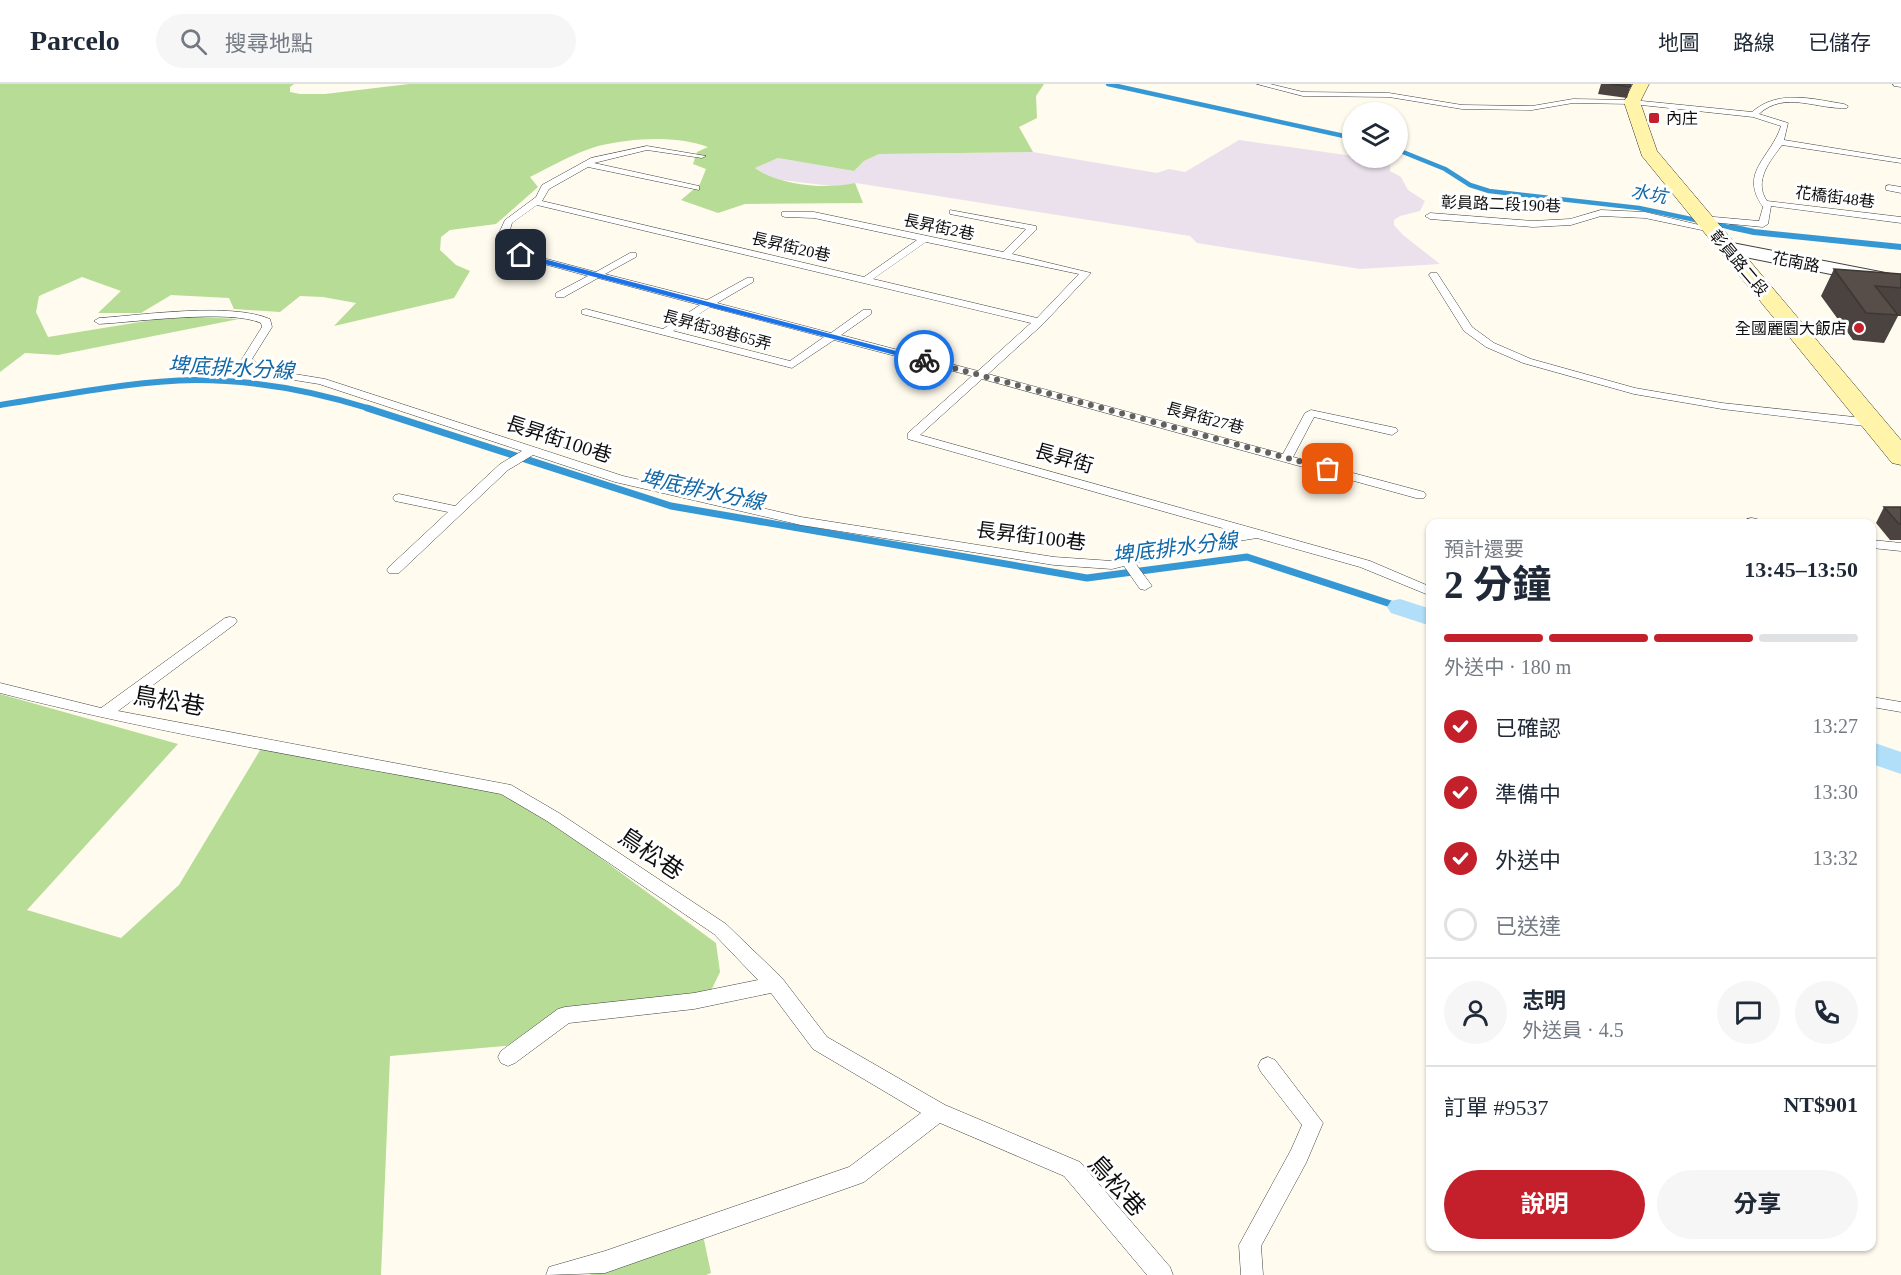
<!DOCTYPE html>
<html lang="zh-TW">
<meta charset="utf-8">
<style>
:root{--surface:#fff;--page:#f6f6f7;--text:#1f2937;--muted:#747a83;--line:#e0e1e3;--accent:#c3202b}
body{margin:0;font-family:"Times New Roman","Noto Sans TC",serif;background:var(--page);color:var(--text);height:100vh;display:flex;flex-direction:column;font-size:22px;white-space:nowrap}
*{box-sizing:border-box;margin:0}
p{font-size:20px;color:var(--muted)}
.icon{flex:none;width:33px;height:33px;fill:none;stroke:currentColor;stroke-width:2;stroke-linecap:round;stroke-linejoin:round}
.map{position:relative;flex:1;overflow:hidden}
.sheet{position:absolute;left:1426px;top:435px;width:450px;height:732px;display:flex;flex-direction:column;background:var(--surface);border-radius:12px;box-shadow:0 2px 4px #0004}
.sheet>*{flex:none}
.buttons{position:absolute;left:1342px;top:18px;display:grid;gap:12px}
.buttons a{display:grid;place-items:center;width:66px;height:66px;border-radius:50%;background:var(--surface);box-shadow:0 2px 4px #0004;font-size:30px}
.pin{position:absolute;display:grid;place-items:center;width:51px;height:51px;color:#fff;margin:-26px;border-radius:12px;box-shadow:0 3px 9px #0006}
.courier{position:absolute;display:grid;place-items:center;width:60px;height:60px;margin:-30px;border:4px solid #1a73e8;border-radius:50%;background:#fff;color:#222;box-shadow:0 2px 8px #0007}
.head em{font-style:normal;font-weight:700}
.head div{display:flex;flex-direction:column-reverse}
.head{display:flex;align-items:center;justify-content:space-between;height:102px;padding:0 18px}
h1{font-size:39px;font-weight:700;line-height:45px}
.bar{display:grid;grid-template-columns:repeat(4,1fr);gap:9px 6px;align-content:center;height:72px;padding:0 18px}
.bar i{height:8px;border-radius:4px;background:var(--line)}
.bar .current{background:var(--accent)}
.bar p{grid-column:span 4}
.line{display:flex;align-items:center;gap:15px;padding:0 18px;border-top:2px solid var(--line)}
.line div{flex:1}
.round{display:grid;place-items:center;flex:none;width:63px;height:63px;border-radius:32px;background:var(--page)}
ol{padding:0 18px;list-style:none}
li{display:flex;align-items:center;gap:18px;height:66px}
li p{margin-inline-start:auto}
li .icon{padding:6px;border-radius:50%;background:var(--accent);color:#fff;stroke-width:4}
li:last-child{color:var(--muted)}
li i{width:33px;height:33px;border:3px solid var(--line);border-radius:50%}
.action{display:flex;gap:12px;margin-top:auto;padding:12px 18px}
.action a{flex:1;height:69px;border-radius:36px;background:var(--accent);color:#fff;font-size:24px;font-weight:700;line-height:69px;text-align:center}
.action a+a{background:var(--page);color:var(--text)}
header{display:flex;align-items:center;gap:36px;box-sizing:border-box;height:84px;padding:0 30px;background:var(--surface);border-bottom:2px solid var(--line)}
header strong{font-size:28px}
nav{display:flex;gap:33px;margin-inline-start:auto;font-size:21px}
.search{width:420px;height:54px;background:var(--page);display:flex;align-items:center;gap:15px;box-sizing:border-box;padding:0 21px;border-radius:33px;color:var(--muted);font-size:22px}
.map>svg:first-child{display:block}
</style>
<header>
<strong>Parcelo</strong>
<div class="search"><svg class="icon" aria-label="search" viewBox="0 0 24 24"><circle cx="10" cy="10" r="6"/><path d="M15 15l6 6"/></svg>搜尋地點</div>
<nav><a>地圖</a><a>路線</a><a>已儲存</a></nav>
</header>
<div class="map">
<svg width="1901" height="1191" viewBox="0 0 1901 1191">
<rect width="100%" height="100%" fill="#fffbee"/>
<path fill="#ebe1ed" d="M1239 56 1353 72V74L1390 77V87L1401 93 1408 106 1425 117 1420 127 1400 132 1394 136V141L1403 151 1440 180 1360 185 1197 159 1190 152 856 99 839 103 773 95 755 84 778 74 854 87 864 77 879 70 1033 68 1157 89 1169 85 1185 88Z"/>
<path fill="#b6dc95" d="M0 0H294L290 3V8L300 10H325L409 0H1044L1036 12 1037 34 1019 43 1033 68 879 70 864 77 854 87 778 74 755 84C778 101 827 106 855 99L863 119 745 120 718 129 681 116 700 100 706 85 693 80 697 68 708 63C675 51 632 54 598 62 574 69 552 82 530 93L538 103 496 140 450 146 441 153 440 166 456 181 470 187 454 214 334 242 356 219 323 213 300 212 280 228 234 225 229 214 171 211 141 229H98L121 207 82 193 39 212 36 228 48 253 177 232 239 235 58 271 25 269 0 288Z
M0 610 178 660 27 826 121 854 179 801 265 658 462 695 530 722 716 859 720 888 708 913 561 926 516 961 390 972 381 1191H0Z
M703 1151 711 1189 706 1191H589Z"/>
<g fill="none" stroke-linecap="round" stroke-linejoin="round">
<path stroke="#3597d3" stroke-width="4.5" d="M1108 0 1353 54
M1398 66 1445 85 1470 101 1489 107 1639 124 1738 145"/>
<path stroke="#3597d3" stroke-width="6" d="M1731 143 1754 148 1901 163
M0 321C65 311 130 297 196 296 256 296 314 307 371 325"/>
<path stroke="#3597d3" stroke-width="7" d="M367 324 671 422 1087 494 1247 473 1400 523"/>
<path fill="#b1dff9" fill-rule="evenodd" d="M1400 515 1431 525V542L1391 529 1387 523 1391 517Z
M1872 658 1901 668V690L1872 680Z"/>
<g stroke="#414141" stroke-width="1">
<path id="service" d="M1257 0H1270L1303 8 1389 9 1462 21 1532 22 1573 15 1632 16 1752 28C1778 5 1813 15 1844 20L1848 22 1847 24C1817 26 1785 6 1759 30L1788 39 1784 56 1901 75V79L1782 61C1770 77 1753 97 1767 117L1901 133V139L1771 122 1768 140 1763 143 1700 137 1698 135 1703 132 1759 137 1763 123C1738 88 1771 74 1781 42L1753 33 1632 20 1573 19 1532 26 1462 25 1389 13 1303 12Z
M1893 0H1901V3L1894 2Z
M647 62 706 72 702 74 647 66 594 79 699 102V106L588 83 549 105 542 117 864 193 917 156 814 134 785 133 782 132V128H814L1003 168 1026 145 950 130V126L1036 142V146L1012 170 1091 189 1043 240 988 290 1283 370 1305 329 1311 326 1396 344 1398 347 1392 351 1314 333 1293 373 1424 408 1426 411 1424 414H1416L982 295 920 351 1370 477 1431 503V512L1360 483 1257 454 1189 465 1135 479 1152 502 1145 506 1140 505 1124 482 1112 485 1054 481 801 441 615 398 533 371 508 386 399 489H389L387 486 389 483 448 428 395 417 393 414 395 411 399 410 455 422 500 380 522 367 319 300 257 290 246 283 242 275 262 243 261 239C229 225 137 238 99 240L94 237 99 234C144 231 230 218 270 235L272 243 252 275 264 285 325 295 623 392 801 433 1054 473 1112 477 1188 457 1240 449 908 355V349L972 292 834 256 792 284 582 230V226L586 225 663 245 700 221 598 194 564 213H556V209L588 192 518 173 499 149 505 136 536 113 542 101 591 74ZM537 121 1031 239 978 287 841 251 871 230V226H863L831 249 717 219 753 198V194H747L707 216 605 190 636 173V169H630L596 188 524 169 509 149 512 139ZM926 158 1079 190 1037 234 873 195ZM710 223 824 253 790 277 673 247Z
M1889 101 1901 103V109L1886 106V102Z
M1601 126 1645 128 1716 145 1711 148 1645 134 1601 132 1571 141 1533 143 1430 135 1425 132 1430 129 1533 137 1570 135Z
M1431 189H1437L1472 243 1494 259 1531 275 1635 304 1722 319 1873 335 1879 339 1873 343 1722 325 1634 310 1523 279 1486 263 1464 247 1429 191Z
M1752 434 1765 437 1766 440H1747V435Z
M1872 456 1901 459V467L1872 464Z
M230 533 235 534 237 537 235 540 118 627 511 701 559 729 726 840 782 894 827 953 945 1021 1080 1078 1170 1183 1173 1191H1147L1064 1092 940 1039 864 1098 856 1101 605 1189 546 1191 549 1183 605 1167 849 1083 921 1029 813 965 771 909 694 925 569 939 515 979 508 982 501 979 498 973 501 967 558 925 565 923 694 909 758 896 714 850 547 737 501 710C334 678 165 651 0 609V599L101 624 225 534Z
M1872 613 1901 618V628L1872 623Z
M1268 973 1275 976 1323 1039 1306 1079 1261 1162 1263 1191H1241L1239 1161 1291 1066 1302 1041 1261 988 1258 982 1261 976Z"/>
</g>
<g stroke="#414141" stroke-width="2">
<path id="minor" d="M1727 158 1901 192V204L1720 168 1718 164 1720 160Z"/>
</g>
<g stroke="#303030" stroke-width="1">
<path id="secondary" d="M1633 0H1649L1640 18 1657 67 1901 356V381L1892 379 1642 72 1624 18Z"/>
</g>
<use href="#service" fill="#fff" fill-rule="evenodd"/>
<use href="#minor" fill="#fff" fill-rule="evenodd"/>
<use href="#secondary" fill="#fff4a9" fill-rule="evenodd"/>
</g>
<path fill="#4b433f" d="M1601 0H1631L1627 14 1598 10Z
M1834 185 1901 190V232H1898L1884 259 1853 256 1821 212Z
M1884 423H1901V456H1890L1876 439Z"/>
<path fill="#574e49" stroke="#3d3733" stroke-width="1.5" d="M1610 0H1631L1630 3Z
M1834 185 1901 190V204L1875 202 1898 231 1866 229Z
M1884 423H1901V440H1899Z"/>
<path fill="#1a73e8" d="M521 169 927 275 928 276 922 278 518 173Z"/>
<g fill="none" stroke-linecap="round" stroke-linejoin="round">
<path stroke="#62615c" stroke-width="6" stroke-dasharray="0 10.8" d="M924 276 1328 385"/>
</g>
<g fill="#c3202b" stroke="#fff" stroke-width="2">
<rect x="1648" y="28" width="12" height="12" rx="3"/>
<circle cx="1859" cy="244" r="6"/>
</g>
<g text-anchor="middle" dominant-baseline="central" stroke-width="6" stroke-linejoin="round" paint-order="stroke">
<g font-size="16" fill="#0e0e0e" stroke="#fff" text-anchor="start">
<text x="1666" y="34">內庄</text>
<text x="1847" y="244" text-anchor="end">全國麗園大飯店</text>
</g>
<g font-size="16" fill="#0e0e0e" stroke="#fff">
<text transform="translate(1835 113) rotate(7)">花橋街48巷</text>
<text transform="translate(1501 120) rotate(2)">彰員路二段190巷</text>
<text transform="translate(939 143) rotate(12)">長昇街2巷</text>
<text transform="translate(791 163) rotate(13)">長昇街20巷</text>
<text transform="translate(1796 178) rotate(11)">花南路</text>
<text transform="translate(1739 179) rotate(50)">彰員路二段</text>
<text transform="translate(717 246) rotate(15)">長昇街38巷65弄</text>
<text transform="translate(1205 334) rotate(15)">長昇街27巷</text>
</g>
<g font-size="18" font-style="italic" fill="#1267a5" stroke="#fff">
<text transform="translate(1649 110) rotate(10)">水坑</text>
</g>
<g font-size="20" fill="#0e0e0e" stroke="#fff">
<text transform="translate(559 355) rotate(18)">長昇街100巷</text>
<text transform="translate(1064 374) rotate(16)">長昇街</text>
<text transform="translate(1031 452) rotate(7)">長昇街100巷</text>
</g>
<g font-size="21" font-style="italic" fill="#1267a5" stroke="#fff">
<text transform="translate(231 284) rotate(3)">埤底排水分線</text>
<text transform="translate(702 406) rotate(12)">埤底排水分線</text>
<text transform="translate(1175 464) rotate(-7)">埤底排水分線</text>
</g>
<g font-size="24" fill="#0e0e0e" stroke="#fff">
<text transform="translate(169 617) rotate(10)">鳥松巷</text>
<text transform="translate(651 770) rotate(34)">鳥松巷</text>
<text transform="translate(1117 1102) rotate(48)">鳥松巷</text>
</g>
</g>
</svg>
<div class="buttons">
<a><svg class="icon" aria-label="layers" viewBox="0 0 24 24"><path d="M12 4l9 5-9 5-9-5zM3 14l9 5 9-5"/></svg></a>
</div>
<div class="pin" style="left:1328px;top:385px;background:#ea580c"><svg class="icon" aria-label="bag" viewBox="0 0 24 24"><path d="M5 8h14l-1 12H6zM9 8a3 3 0 0 1 6 0"/></svg></div>
<div class="pin" style="left:521px;top:171px;background:#1f2937"><svg class="icon" aria-label="home" viewBox="0 0 24 24"><path d="M3 11l9-7 9 7M6 9v11h12V9"/></svg></div>
<div class="courier" style="left:924px;top:276px"><svg class="icon" aria-label="bike" viewBox="0 0 24 24"><circle cx="6" cy="16" r="4"/><circle cx="18" cy="16" r="4"/><path d="M6 16l4-8h5l3 8M10 8l3 8H6M13 5h3"/></svg></div>
<section class="sheet">
<div class="head"><div><h1>2 分鐘</h1><p>預計還要</p></div><em>13:45–13:50</em></div>
<div class="bar"><i class="current"></i><i class="current"></i><i class="current"></i><i></i><p>外送中 · 180 m</p></div>
<ol>
<li><svg class="icon" aria-label="check" viewBox="0 0 24 24"><path d="M5 12l5 5 9-10"/></svg>已確認<p>13:27</p></li>
<li><svg class="icon" aria-label="check" viewBox="0 0 24 24"><path d="M5 12l5 5 9-10"/></svg>準備中<p>13:30</p></li>
<li><svg class="icon" aria-label="check" viewBox="0 0 24 24"><path d="M5 12l5 5 9-10"/></svg>外送中<p>13:32</p></li>
<li><i></i>已送達</li>
</ol>
<div class="line" style="height:108px"><a class="round"><svg class="icon" aria-label="person" viewBox="0 0 24 24"><circle cx="12" cy="8" r="4"/><path d="M4 21q1-7 8-7t8 7"/></svg></a><div><b>志明</b><p>外送員 · 4.5</p></div><a class="round"><svg class="icon" aria-label="chat" viewBox="0 0 24 24"><path d="M4 5h16v11H9l-5 4z"/></svg></a><a class="round"><svg class="icon" aria-label="phone" viewBox="0 0 24 24"><path d="M5 4h4l2 5-3 2q2 4 5 5l2-3 5 2v4C11 20 4 13 5 4z"/></svg></a></div>
<div class="line" style="height:78px"><div>訂單 #9537</div><b>NT$901</b></div>
<div class="action"><a>說明</a><a>分享</a></div>
</section>
</div>
